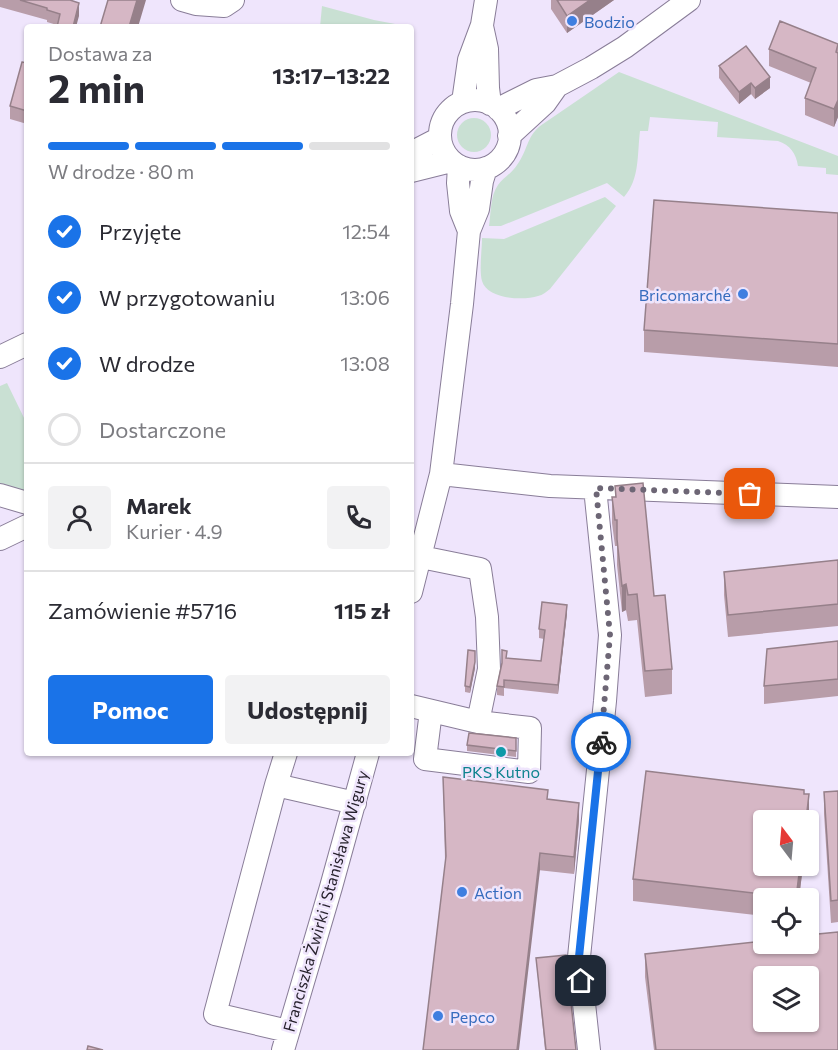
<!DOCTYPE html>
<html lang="pl">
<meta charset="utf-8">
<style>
:root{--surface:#fff;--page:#f2f2f3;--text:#2b2b33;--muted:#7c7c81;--line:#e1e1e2;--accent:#1a73e8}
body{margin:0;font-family:Commissioner,sans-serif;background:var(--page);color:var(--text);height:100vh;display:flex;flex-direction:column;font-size:22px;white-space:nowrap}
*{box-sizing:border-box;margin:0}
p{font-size:20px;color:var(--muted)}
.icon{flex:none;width:33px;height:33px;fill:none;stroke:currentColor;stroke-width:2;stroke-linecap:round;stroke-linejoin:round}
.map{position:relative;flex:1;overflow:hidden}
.drawer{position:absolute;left:24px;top:24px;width:390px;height:732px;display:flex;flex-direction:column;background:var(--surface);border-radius:6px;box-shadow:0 2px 4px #0004}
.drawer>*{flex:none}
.needle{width:39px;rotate:344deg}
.tools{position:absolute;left:753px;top:810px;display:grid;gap:12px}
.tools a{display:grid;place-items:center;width:66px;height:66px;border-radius:6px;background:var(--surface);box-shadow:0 2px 4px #0004;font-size:30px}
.pin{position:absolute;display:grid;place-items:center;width:51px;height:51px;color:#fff;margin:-26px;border-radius:12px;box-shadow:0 3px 9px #0006}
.courier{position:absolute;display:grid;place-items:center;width:60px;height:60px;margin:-30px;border:4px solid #1a73e8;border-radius:50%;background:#fff;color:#222;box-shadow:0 2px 8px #0007}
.head em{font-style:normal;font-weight:700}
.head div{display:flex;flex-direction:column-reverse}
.head{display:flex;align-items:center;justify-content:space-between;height:102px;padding:0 24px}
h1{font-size:39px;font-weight:700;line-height:45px}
.bar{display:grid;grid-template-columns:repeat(4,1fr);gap:9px 6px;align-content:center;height:72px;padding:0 24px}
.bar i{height:8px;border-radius:4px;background:var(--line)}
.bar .current{background:var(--accent)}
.bar p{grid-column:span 4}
.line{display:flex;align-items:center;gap:15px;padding:0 24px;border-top:2px solid var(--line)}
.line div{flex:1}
.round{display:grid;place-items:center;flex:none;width:63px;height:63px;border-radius:6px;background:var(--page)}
ol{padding:0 24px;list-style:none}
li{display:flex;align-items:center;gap:18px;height:66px}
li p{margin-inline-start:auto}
li .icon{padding:6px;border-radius:50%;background:var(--accent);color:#fff;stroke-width:4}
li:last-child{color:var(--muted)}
li i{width:33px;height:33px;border:3px solid var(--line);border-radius:50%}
.primary-button{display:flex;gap:12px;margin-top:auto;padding:12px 24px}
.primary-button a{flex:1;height:69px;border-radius:6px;background:var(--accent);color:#fff;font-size:24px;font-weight:700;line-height:69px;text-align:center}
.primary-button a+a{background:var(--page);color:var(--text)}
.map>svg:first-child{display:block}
</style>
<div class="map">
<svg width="838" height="1050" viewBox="0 0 838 1050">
<rect width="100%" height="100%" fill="#efe5fc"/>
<path fill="#c9e0d3" d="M322 6 374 20 411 27 414 31 412 47 411 48V27H320Z
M619 72 838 156V175L826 174V168L798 166C796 153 790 145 778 141L717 137 718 122 650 117 648 131H640C637 155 640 179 624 197L607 183 501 226H489C491 214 490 196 498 185 503 178 512 173 517 165 528 150 526 138 540 126Z
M457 135a17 17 0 1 1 34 0a17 17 0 1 1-34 0Z
M605 197 616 206 550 289C546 292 543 295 538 296 523 301 487 299 482 281 479 270 482 250 482 238L504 239Z
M7 383 27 424V494L0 486V386Z"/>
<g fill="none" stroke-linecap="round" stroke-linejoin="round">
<g stroke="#897d98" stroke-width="24">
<path id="minor" d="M182 0 196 4 224 6 233 0
M482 26 487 49 488 88 490 104
M440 135a35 35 0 1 1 70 0a35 35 0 1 1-70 0Z
M463 102 469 60 482 25 486 0
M498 109 536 90 557 86 591 68 625 47 689 0
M509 136 545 103 557 86
M411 153 440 138
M459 166 458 183 461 211 469 231
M411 171 451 161
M0 357 27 344
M441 474 550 486 838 497
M0 495 27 503
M0 539 27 526
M411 592 441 474 462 304 469 231 478 209 482 181 486 168
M411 706 478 722 489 669 487 617 480 569 421 557
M431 711 425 759 529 772 530 728 478 722
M286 753 276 785 355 803
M276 785 215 1014 288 1031
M283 1050 331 887 368 753
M589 1050 579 957 605 701 610 635 595 488"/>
</g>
<use href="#minor" stroke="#fff" stroke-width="22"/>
</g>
<path fill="#b89da9" d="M0 0H70L79 16 57 25 47 22V20L0 7Z
M551 0H614L567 33 551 9Z
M838 44V117L834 127 805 115V98L811 83 769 66V49Z
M27 63V124L10 119V106Z
M719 66 770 88 755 99 751 94 739 104 719 78Z
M838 213V367L644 352V330Z
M615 486 654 596 672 669V694L645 697 637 620 628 621 626 610 622 612 617 565V546H615L612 523V497H615Z
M838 560V626L728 637 724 595V572Z
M567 613 558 694 504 688V696L497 695V686L507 658 541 661 544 639 539 638V629Z
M838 641V696L764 704V686Z
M475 668 470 693 465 692V686Z
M516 738V757L467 751V745Z
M443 777 548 799 579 820 574 874 445 860Z
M838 791V922L831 923 824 814V792Z
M804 794 809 815 808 821 764 866H803L799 898H764V916L633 901V879Z
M645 954 838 1050H654L645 977Z
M536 958 576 1050H545Z"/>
<path fill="#96808a" d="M137 0H146L138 27H129Z
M590 0H614L567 33V16Z
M79 3V16L76 27H73Z
M770 77V88L755 99V88Z
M751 83V94L739 104V92Z
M838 100V117L834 127V109Z
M626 584V610L622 612V586Z
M567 605V613L558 694V685Z
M475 662V668L470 693V687Z
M809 794V815L808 821 806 820Z
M579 803V820L574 874V857Z
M540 853V870L519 1050H517Z
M800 866H803L799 898H796Z"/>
<path fill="#d6b7c5" stroke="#96808a" stroke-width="1.5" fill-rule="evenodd" d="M20 0H70L79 3 73 27H57L60 14 47 10V8Z
M108 0H137L129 27H100Z
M557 0H590L567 16Z
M780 21 838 44 836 52 838 53V100L834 109 805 98 816 68 769 49Z
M746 46 770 77 755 88 751 83 739 92 719 66Z
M22 62 27 63V111L10 106Z
M654 200 838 213V344L644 330Z
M643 483 654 596 665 595 672 669 645 671 637 594 628 595 626 584 622 586 617 539V520H615L612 497H616L615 486Z
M838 560V604L728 615 724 572Z
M542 602 567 605 558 685 504 680V687L497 686 502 663V650L507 651 506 658 541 661 545 630 539 629Z
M838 641V679L764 686 767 649Z
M468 650 475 651V662L470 687 465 686Z
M469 733 516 738V751L467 745Z
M646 771 804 790V794H809L806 820H764V866H800L796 898 633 879Z
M443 777 548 790 547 799 579 803 574 857 540 853 517 1050H423L446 856Z
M838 791V900L831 901 824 792Z
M838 932V1050H656L645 954 764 941V944H808V935ZM764 976H808V1022H764Z
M566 955 576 1050H546L536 958Z
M88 1046 103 1050H87Z"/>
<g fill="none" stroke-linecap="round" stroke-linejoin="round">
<path stroke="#6d6675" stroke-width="6" stroke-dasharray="0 10.8" d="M601 742 610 635 596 488 750 494"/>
<path stroke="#1a73e8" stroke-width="8" d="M581 981 579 957 601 742"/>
</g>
<g fill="#3f7fe0" stroke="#efe5fc" stroke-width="2">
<circle cx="572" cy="21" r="6"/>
<circle cx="743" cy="294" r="6"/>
<circle cx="462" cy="892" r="6"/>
<circle cx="438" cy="1016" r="6"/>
</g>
<circle fill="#0f9aa8" stroke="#efe5fc" stroke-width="2" cx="501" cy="752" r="6"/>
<g text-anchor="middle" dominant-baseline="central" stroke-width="5" stroke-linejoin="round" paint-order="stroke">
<g font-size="16" fill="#366cbe" stroke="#efe5fc" text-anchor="start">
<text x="584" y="21">Bodzio</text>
<text x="731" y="294" text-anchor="end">Bricomarché</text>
<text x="474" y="892">Action</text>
<text x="450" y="1016">Pepco</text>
</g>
<g font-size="16" fill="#0d838f" stroke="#efe5fc">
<text x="501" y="771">PKS Kutno</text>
</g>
<g font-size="16" fill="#27222d" stroke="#efe5fc">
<text transform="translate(325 901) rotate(-74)">Franciszka Żwirki i Stanisława Wigury</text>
</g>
</g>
</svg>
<div class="tools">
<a><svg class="needle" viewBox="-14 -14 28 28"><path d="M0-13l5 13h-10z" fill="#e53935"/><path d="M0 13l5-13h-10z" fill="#7c7c81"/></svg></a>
<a><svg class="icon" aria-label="locate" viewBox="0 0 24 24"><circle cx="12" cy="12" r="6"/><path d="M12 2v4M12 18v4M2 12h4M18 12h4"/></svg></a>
<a><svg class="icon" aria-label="layers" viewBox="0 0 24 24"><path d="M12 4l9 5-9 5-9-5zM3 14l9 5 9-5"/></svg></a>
</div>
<div class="pin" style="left:750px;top:494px;background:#ea580c"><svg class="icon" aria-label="bag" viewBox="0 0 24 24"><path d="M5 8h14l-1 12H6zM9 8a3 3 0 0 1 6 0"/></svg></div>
<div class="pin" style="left:581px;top:981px;background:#1f2937"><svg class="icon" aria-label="home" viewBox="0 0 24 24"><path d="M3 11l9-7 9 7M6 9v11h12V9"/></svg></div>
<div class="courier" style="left:601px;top:742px"><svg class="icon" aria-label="bike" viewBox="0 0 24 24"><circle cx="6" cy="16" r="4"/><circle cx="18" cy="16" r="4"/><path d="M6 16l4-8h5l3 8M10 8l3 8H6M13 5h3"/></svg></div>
<section class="drawer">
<div class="head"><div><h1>2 min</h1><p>Dostawa za</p></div><em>13:17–13:22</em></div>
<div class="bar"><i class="current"></i><i class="current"></i><i class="current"></i><i></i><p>W drodze · 80 m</p></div>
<ol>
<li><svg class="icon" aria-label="check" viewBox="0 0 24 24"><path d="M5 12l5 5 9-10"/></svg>Przyjęte<p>12:54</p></li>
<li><svg class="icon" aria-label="check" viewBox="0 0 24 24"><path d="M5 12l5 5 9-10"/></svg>W przygotowaniu<p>13:06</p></li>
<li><svg class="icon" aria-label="check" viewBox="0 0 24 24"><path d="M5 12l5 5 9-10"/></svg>W drodze<p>13:08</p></li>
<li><i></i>Dostarczone</li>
</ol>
<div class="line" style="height:108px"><a class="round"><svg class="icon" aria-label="person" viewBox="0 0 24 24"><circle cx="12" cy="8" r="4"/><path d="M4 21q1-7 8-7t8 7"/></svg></a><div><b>Marek</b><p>Kurier · 4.9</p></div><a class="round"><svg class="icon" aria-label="phone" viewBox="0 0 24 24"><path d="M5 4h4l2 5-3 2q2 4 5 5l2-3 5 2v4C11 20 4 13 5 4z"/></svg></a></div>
<div class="line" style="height:78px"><div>Zamówienie #5716</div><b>115 zł</b></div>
<div class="primary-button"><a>Pomoc</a><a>Udostępnij</a></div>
</section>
</div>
